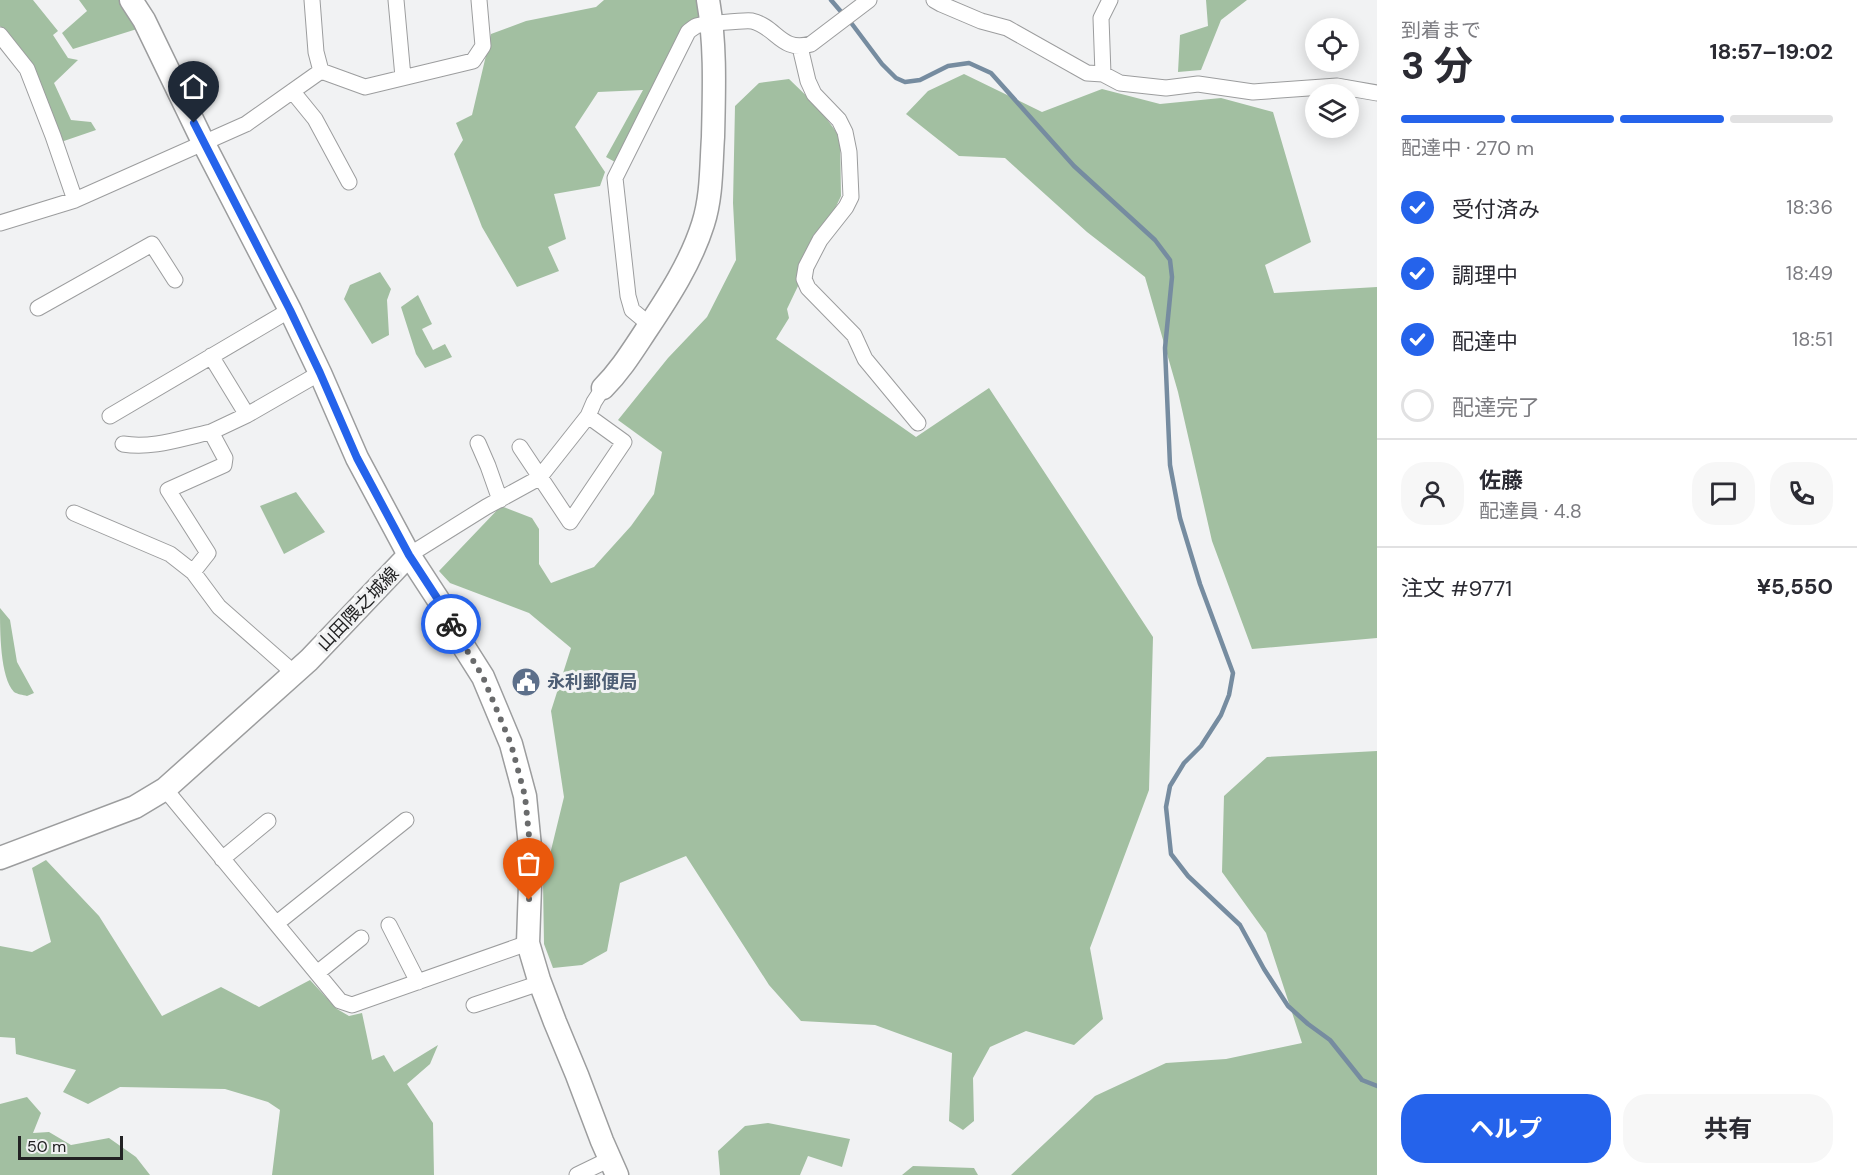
<!DOCTYPE html>
<html lang="ja">
<meta charset="utf-8">
<style>
:root{--surface:#fff;--page:#f7f7f7;--text:#2b2b33;--muted:#7c7c81;--line:#e1e1e2;--accent:#2563eb}
body{margin:0;font-family:"DM Sans","Noto Sans JP",sans-serif;background:var(--page);color:var(--text);height:100vh;display:flex;flex-direction:column;font-size:22px;white-space:nowrap}
*{box-sizing:border-box;margin:0}
p{font-size:20px;color:var(--muted)}
.icon{flex:none;width:33px;height:33px;fill:none;stroke:currentColor;stroke-width:2;stroke-linecap:round;stroke-linejoin:round}
.map{position:relative;flex:1;overflow:hidden}
.details{display:flex;flex-direction:column;background:var(--surface);width:480px}
.details>*{flex:none}
.controls{position:absolute;left:1305px;top:18px;display:grid;gap:12px}
.controls a{display:grid;place-items:center;width:54px;height:54px;border-radius:50%;background:var(--surface);box-shadow:0 3px 15px #0003;font-size:30px}
.scale{position:absolute;left:18px;bottom:15px;width:105px;box-sizing:border-box;padding-left:6px;border:3px solid #222223;border-top:0;font-size:16px;line-height:21px;white-space:nowrap;color:#222223;-webkit-text-stroke:4px #f1f2f3;paint-order:stroke}
.pin{position:absolute;display:grid;place-items:center;width:51px;height:51px;color:#fff;margin:-62px -26px;border-radius:50% 50% 50% 0;rotate:-45deg;box-shadow:0 0 6px #0007}
.pin .icon{rotate:45deg}
.courier{position:absolute;display:grid;place-items:center;width:60px;height:60px;margin:-30px;border:4px solid #2563eb;border-radius:50%;background:#fff;color:#222;box-shadow:0 2px 8px #0007}
.head em{font-style:normal;font-weight:700}
.head div{display:flex;flex-direction:column-reverse}
.head{display:flex;align-items:center;justify-content:space-between;height:102px;padding:0 24px}
h1{font-size:39px;font-weight:700;line-height:45px}
.bar{display:grid;grid-template-columns:repeat(4,1fr);gap:9px 6px;align-content:center;height:72px;padding:0 24px}
.bar i{height:8px;border-radius:4px;background:var(--line)}
.bar .selected{background:var(--accent)}
.bar p{grid-column:span 4}
.line{display:flex;align-items:center;gap:15px;padding:0 24px;border-top:2px solid var(--line)}
.line div{flex:1}
.round{display:grid;place-items:center;flex:none;width:63px;height:63px;border-radius:24px;background:var(--page)}
ol{padding:0 24px;list-style:none}
li{display:flex;align-items:center;gap:18px;height:66px}
li p{margin-inline-start:auto}
li .icon{padding:6px;border-radius:50%;background:var(--accent);color:#fff;stroke-width:4}
li:last-child{color:var(--muted)}
li i{width:33px;height:33px;border:3px solid var(--line);border-radius:50%}
.action{display:flex;gap:12px;margin-top:auto;padding:12px 24px}
.action a{flex:1;height:69px;border-radius:24px;background:var(--accent);color:#fff;font-size:24px;font-weight:700;line-height:69px;text-align:center}
.action a+a{background:var(--page);color:var(--text)}
main{display:flex;flex:1;min-height:0}
.map>svg:first-child{display:block}
</style>
<main>
<div class="map">
<svg width="1377" height="1175" viewBox="0 0 1377 1175">
<rect width="100%" height="100%" fill="#f1f2f3"/>
<path fill="#a2bfa1" d="M0 0H33L58 31 53 35 68 58 78 60 54 83 71 120 91 122 96 130 61 142 32 65 0 26Z
M79 0H120L137 29 73 49 62 33 87 11Z
M604 0H697L699 18 615 162 606 157 643 90 598 92 575 127 605 172 600 186 554 194 566 239 548 247 559 271 517 287 482 227 454 154 463 140 456 123 472 115 491 34 526 21 596 7Z
M1206 0H1247L1221 20 1201 70 1178 72 1180 35 1208 26Z
M964 74 1042 112 1102 89 1160 104 1221 98 1273 112 1311 242 1265 265 1274 293 1377 287V638L1252 649 1212 541 1178 392 1145 277 1087 232 1005 158 959 156 906 114 928 91Z
M789 79 818 107 840 137 841 196 787 309 789 318 776 339 916 437 989 388 1153 637 1149 790 1090 948 1103 1019 1074 1045 1026 1031 990 1047 973 1078 974 1121 963 1130 949 1121 952 1053 875 1025 801 1021 769 985 686 856 620 883 607 951 582 965 553 968 544 944 543 883 564 797 551 711 571 648 529 613 450 583 439 571 501 506 532 518 539 529V564L551 583 594 567 631 526 654 494 662 452 618 420 668 358 707 317 736 260 733 203 735 106 759 83Z
M380 272 391 289 387 300 389 335 372 344 344 299 350 285Z
M418 295 432 324 422 329 433 350 445 344 452 357 425 368 416 354 401 307Z
M296 492 325 532 284 554 260 506Z
M0 608 10 620 17 662 34 693 27 696C23 695 17 694 14 692 0 677 0 631 0 608Z
M1377 751V1175H1011L1095 1096 1166 1063 1226 1059 1302 1043 1266 933 1222 872 1224 796 1267 757Z
M46 860 99 916 162 1016 221 987 259 1007 310 980 337 1009 349 1016 362 1013 372 1060 384 1055 394 1072 438 1045 430 1064 407 1084 433 1123 434 1175H272L280 1110 268 1102 225 1089 120 1087 88 1104 63 1092 76 1070 16 1054 15 1038 0 1037V946L32 952 51 942 32 868Z
M27 1097 41 1113 33 1133 49 1132 71 1145 109 1138 136 1157 150 1175H0V1104Z
M768 1123 850 1139 842 1167 808 1156 800 1175H720L718 1151 745 1126Z
M913 1166 974 1168 978 1175H902Z"/>
<g fill="none" stroke-linecap="round" stroke-linejoin="round">
<path stroke="#768ca0" stroke-width="4.5" d="M831 0 843 14
M849 20 882 64 896 78 905 82 920 80 948 66 969 63 991 73 1074 166 1155 240 1170 260 1172 277 1165 348 1170 465 1180 518 1200 584 1233 673 1229 695 1221 715 1201 746 1184 763 1170 786 1166 807 1171 854 1188 876 1240 925 1264 969 1288 1006 1308 1024 1330 1040 1362 1080 1377 1086"/>
<g stroke="#9c9d9e" stroke-width="17">
<path id="street" d="M312 0 316 52 321 71 365 87 473 61 483 46 479 0
M396 0 403 77
M934 0 941 4 981 21 1007 28 1087 73 1103 74 1120 83 1166 88 1198 84 1253 92 1337 86 1377 93
M0 35 27 69 53 136 75 200
M800 47 808 81 814 94 839 120 845 132 849 152 851 197 846 207 820 240 806 267 804 279 808 288 854 335 865 359 918 423
M1103 74 1101 18 1110 0
M293 92 315 119 349 182
M0 223 75 200 246 124 321 71
M38 308 152 244 175 280
M650 325 632 310 628 296 615 178 688 32C690 30 693 28 696 26 702 24 745 20 752 21 777 27 781 53 811 44L869 0
M211 356 247 415
M110 416 290 310
M211 432 247 415 320 373
M478 443 488 466 500 500
M123 444C153 449 182 438 211 432L225 458 224 465 168 490 208 553 193 572 219 607 294 673
M520 447 570 522 624 442 588 416
M74 513 170 554 193 572
M409 555 486 507 539 478 588 416 594 402 603 388
M165 789 340 1001 352 1005 528 943
M222 859 268 821
M277 923 406 820
M389 925 418 982
M317 973 361 938
M474 1005 540 983
M577 1175 610 1159"/>
</g>
<g stroke="#9c9d9e" stroke-width="25">
<path id="secondary" d="M131 0 144 20 204 144 290 310 320 373 357 458 409 555 439 601 457 636 483 677 511 744 525 796 531 857 528 943 539 980 555 1022 577 1075 602 1141 617 1175
M603 388C621 370 633 350 647 329 669 296 691 262 703 224 712 196 711 166 713 137 714 92 716 45 708 0
M0 858 135 807 165 789 309 660 409 555"/>
</g>
<use href="#street" stroke="#fff" stroke-width="15"/>
<use href="#secondary" stroke="#fff" stroke-width="22"/>
</g>
<g fill="none" stroke-linecap="round" stroke-linejoin="round">
<path stroke="#6a6b6c" stroke-width="6" stroke-dasharray="0 10.8" d="M451 624 483 677 511 744 525 796 531 856 529 900"/>
<path stroke="#2563eb" stroke-width="8" d="M194 123 290 310 320 373 357 458 409 555 439 601 451 624"/>
</g>
<defs>
<g id="civic-disc" transform="scale(1.5)"><circle r="9.5" fill="#5c6f8a" stroke="#f1f2f3"/><path d="M-.6-6.5H3V-4.5H.6V-3L4-1V1h2V6H-6V1h2V-1L-.6-3ZM-1.2 2.5V6h2.4V2.5Z" fill="#fff"/></g>
</defs>
<g fill-rule="evenodd">
<use href="#civic-disc" x="526" y="682"/>
</g>
<g text-anchor="middle" dominant-baseline="central" stroke-width="6" stroke-linejoin="round" paint-order="stroke">
<g font-size="18" fill="#222223" stroke="#f1f2f3">
<text transform="translate(358 609) rotate(-46)">山田隈之城線</text>
</g>
<g font-size="18" font-weight="bold" fill="#4e5e75" stroke="#f1f2f3" text-anchor="start">
<text x="547" y="682">永利郵便局</text>
</g>
</g>
</svg>
<div class="controls">
<a><svg class="icon" aria-label="locate" viewBox="0 0 24 24"><circle cx="12" cy="12" r="6"/><path d="M12 2v4M12 18v4M2 12h4M18 12h4"/></svg></a>
<a><svg class="icon" aria-label="layers" viewBox="0 0 24 24"><path d="M12 4l9 5-9 5-9-5zM3 14l9 5 9-5"/></svg></a>
</div>
<div class="scale">50 m</div>
<div class="pin" style="left:529px;top:900px;background:#ea580c"><svg class="icon" aria-label="bag" viewBox="0 0 24 24"><path d="M5 8h14l-1 12H6zM9 8a3 3 0 0 1 6 0"/></svg></div>
<div class="pin" style="left:194px;top:123px;background:#1f2937"><svg class="icon" aria-label="home" viewBox="0 0 24 24"><path d="M3 11l9-7 9 7M6 9v11h12V9"/></svg></div>
<div class="courier" style="left:451px;top:624px"><svg class="icon" aria-label="bike" viewBox="0 0 24 24"><circle cx="6" cy="16" r="4"/><circle cx="18" cy="16" r="4"/><path d="M6 16l4-8h5l3 8M10 8l3 8H6M13 5h3"/></svg></div>
</div>
<section class="details">
<div class="head"><div><h1>3 分</h1><p>到着まで</p></div><em>18:57–19:02</em></div>
<div class="bar"><i class="selected"></i><i class="selected"></i><i class="selected"></i><i></i><p>配達中 · 270 m</p></div>
<ol>
<li><svg class="icon" aria-label="check" viewBox="0 0 24 24"><path d="M5 12l5 5 9-10"/></svg>受付済み<p>18:36</p></li>
<li><svg class="icon" aria-label="check" viewBox="0 0 24 24"><path d="M5 12l5 5 9-10"/></svg>調理中<p>18:49</p></li>
<li><svg class="icon" aria-label="check" viewBox="0 0 24 24"><path d="M5 12l5 5 9-10"/></svg>配達中<p>18:51</p></li>
<li><i></i>配達完了</li>
</ol>
<div class="line" style="height:108px"><a class="round"><svg class="icon" aria-label="person" viewBox="0 0 24 24"><circle cx="12" cy="8" r="4"/><path d="M4 21q1-7 8-7t8 7"/></svg></a><div><b>佐藤</b><p>配達員 · 4.8</p></div><a class="round"><svg class="icon" aria-label="chat" viewBox="0 0 24 24"><path d="M4 5h16v11H9l-5 4z"/></svg></a><a class="round"><svg class="icon" aria-label="phone" viewBox="0 0 24 24"><path d="M5 4h4l2 5-3 2q2 4 5 5l2-3 5 2v4C11 20 4 13 5 4z"/></svg></a></div>
<div class="line" style="height:78px"><div>注文 #9771</div><b>¥5,550</b></div>
<div class="action"><a>ヘルプ</a><a>共有</a></div>
</section>
</main>
